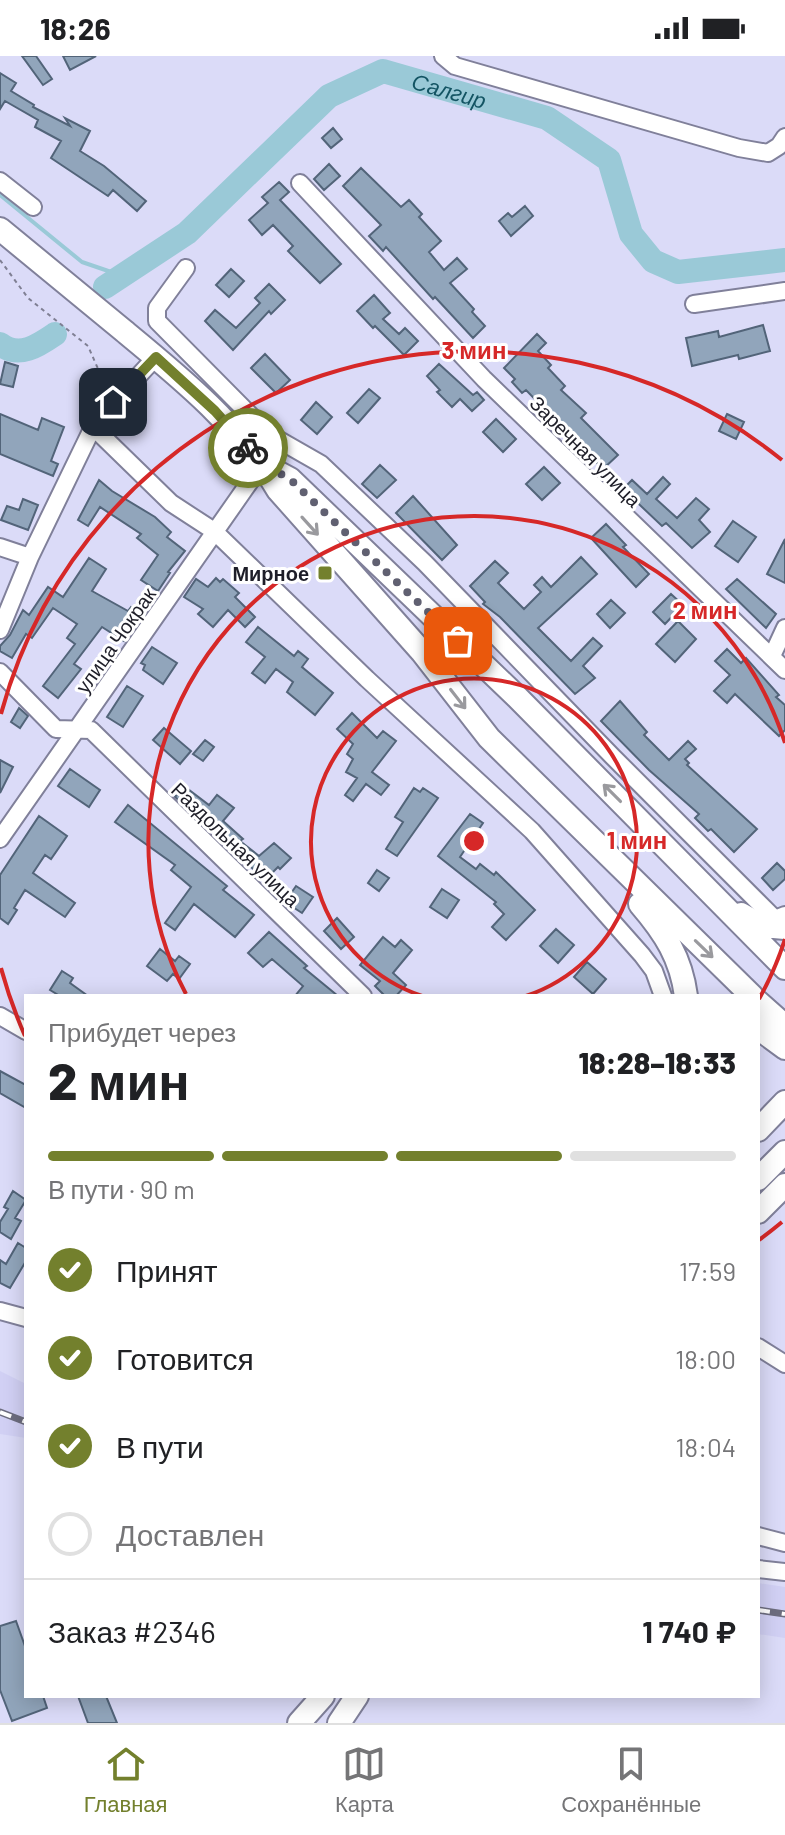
<!DOCTYPE html>
<html lang="ru">
<meta charset="utf-8">
<style>
:root{--surface:#fff;--page:#f2f2f2;--text:#202124;--muted:#757577;--line:#e0e0e0;--accent:#73802d}
body{margin:0;font-family:Barlow,sans-serif;background:var(--page);color:var(--text);height:100vh;display:flex;flex-direction:column;font-size:30px;white-space:nowrap}
*{box-sizing:border-box;margin:0}
p{font-size:26px;color:var(--muted)}
.icon{flex:none;width:44px;height:44px;fill:none;stroke:currentColor;stroke-width:2;stroke-linecap:round;stroke-linejoin:round}
.map{position:relative;flex:1;overflow:hidden}
.panel{position:absolute;left:24px;top:938px;width:736px;height:704px;display:flex;flex-direction:column;background:var(--surface);border-radius:0px;box-shadow:0 4px 20px #0003}
.panel>*{flex:none}
.pin{position:absolute;display:grid;place-items:center;width:68px;height:68px;color:#fff;margin:-34px;border-radius:16px;box-shadow:0 4px 12px #0006}
.courier{position:absolute;display:grid;place-items:center;width:80px;height:80px;margin:-40px;border:6px solid #73802d;border-radius:50%;background:#fff;color:#222;box-shadow:0 2px 10px #0007}
.summary em{font-style:normal;font-weight:800}
.summary div{display:flex;flex-direction:column-reverse}
.summary{display:flex;align-items:center;justify-content:space-between;height:136px;padding:0 24px}
h1{font-size:52px;font-weight:800;line-height:60px}
.bar{display:grid;grid-template-columns:repeat(4,1fr);gap:12px 8px;align-content:center;height:96px;padding:0 24px}
.bar i{height:10px;border-radius:6px;background:var(--line)}
.bar .active{background:var(--accent)}
.bar p{grid-column:span 4}
.line{display:flex;align-items:center;gap:20px;padding:0 24px;border-top:2px solid var(--line)}
.line div{flex:1}
ol{padding:0 24px;list-style:none}
li{display:flex;align-items:center;gap:24px;height:88px}
li p{margin-inline-start:auto}
li .icon{padding:8px;border-radius:50%;background:var(--accent);color:#fff;stroke-width:4}
li:last-child{color:var(--muted)}
li i{width:44px;height:44px;border:4px solid var(--line);border-radius:50%}
.status{display:flex;justify-content:space-between;align-items:center;height:56px;padding:0 40px;background:var(--surface);direction:ltr}
.status svg{height:22px;fill:currentColor}
.menu{display:flex;justify-content:space-around;align-items:center;height:112px;border-top:2px solid var(--line);background:var(--surface);font-size:22px;color:var(--muted)}
.menu a{display:grid;justify-items:center;gap:4px}
.menu .active{color:var(--accent)}
.map>svg:first-child{display:block}
</style>
<div class="status"><b>18:26</b><svg viewBox="0 0 49 12"><path d="M0 12V9h3v3zM5 12V6h3v6zM10 12V3h3v9zM15 12V0h3v12zM26 1h20v11H26zM47 4h2v5h-2z"/></svg></div>
<div class="map">
<svg width="785" height="1667" viewBox="0 0 785 1667">
<rect width="100%" height="100%" fill="#dbdbf8"/>
<path fill="#d1d0f4" d="M0 1315 26 1328V1382L0 1378Z
M758 1527 785 1531V1582L758 1578Z"/>
<g fill="none" stroke-linecap="round" stroke-linejoin="round">
<path stroke="#9ac9d7" stroke-width="4" d="M0 139 82 206 120 219"/>
<g stroke="#9ac9d7" stroke-width="24">
<path id="s1" d="M105 231 187 177 329 40 383 15 547 62 609 104 631 178 653 205 678 216 785 204"/>
<path d="M0 288C19 303 39 289 55 278"/>
</g>
</g>
<path fill="#91a5bb" stroke="#526479" stroke-width="2" d="M22 0H36L52 23 43 29Z
M63 0H96L70 14Z
M0 17 16 27 11 35 34 49 33 51 70 70 65 62 90 75 80 95 104 110 146 145 137 155 113 134 108 140 51 102 61 85 35 71 38 64 5 45 0 53Z
M333 72 342 83 331 92 322 82Z
M329 108 340 120 324 134 314 123Z
M361 112 401 151 409 144 422 158 419 161 441 185 429 196 444 214 457 202 467 213 450 227 474 253 472 256 485 270 473 282 435 241 433 243 386 191 383 195 369 180 381 169 343 130Z
M279 126 289 136 280 144 341 208 320 227 288 195 293 190 273 169 262 179 249 164 268 147 262 141Z
M525 150 533 160 511 180 499 165 508 157 512 161Z
M231 213 244 225 229 241 216 229Z
M269 228 285 244 271 258 269 255 233 294 205 265 215 254 236 272 260 247 255 242Z
M374 239 390 257 383 263 399 278 405 272 418 285 404 299 375 270 373 272 357 255Z
M763 269 770 295 739 303 738 299 692 310 686 282 718 275 719 281Z
M537 278 546 287 538 295 551 309 548 312 565 330 561 334 586 357 581 362 618 399 603 413 526 334 522 337 512 326 515 323 504 312Z
M265 298 290 324 276 337 251 312Z
M5 306 18 310 13 331 0 328Z
M439 308 473 339 477 336 484 344 472 355 460 343 452 351 437 336 440 334 427 320Z
M369 333 380 342 358 367 347 357Z
M316 346 332 361 317 378 301 364Z
M0 358 38 374 42 362 64 371 51 405 58 408 53 420 0 398Z
M727 358 744 366 736 383 719 375Z
M496 363 516 383 503 396 483 376Z
M380 409 396 424 377 442 362 428Z
M544 411 560 427 542 444 526 428Z
M663 421 670 428 656 443 677 462 696 442 709 453 699 464 710 476 692 492 666 467 662 470 623 433 632 424 647 438Z
M99 424 112 435 155 461 171 476 167 481 185 495 168 516 170 517 158 535 141 524 158 499 137 482 141 478 100 451 88 470 78 464Z
M413 440 457 489 442 504 396 457Z
M23 443 38 449 28 474 1 464 7 450 19 454Z
M733 465 756 481 738 506 715 490Z
M606 468 626 489 623 491 649 518 636 531 591 482Z
M785 483V527L767 518Z
M581 501 597 518 538 572 571 605 593 582 602 590 583 610 595 622 575 638 500 561 483 548 485 546 470 530 495 505 508 517 498 527 524 553 541 536 534 529 542 521 551 531Z
M89 502 106 513 92 535 128 555 131 551 141 557 124 585 102 571 74 608 81 613 58 642 43 630 75 588 67 582 77 568 53 552 32 582 26 578 12 602 0 595V590L10 579 23 554 29 559 48 531 63 541Z
M216 522 220 526 223 523 239 537 235 541 255 561 245 571 228 554 213 571 198 558 203 553 184 541 196 523 208 531Z
M737 523 776 558 766 572 726 533Z
M671 538 683 549 665 568 653 556Z
M611 544 625 557 610 572 597 558Z
M678 565 696 583 675 606 656 588Z
M258 571 294 600 298 595 308 603 302 611 333 637 315 659 287 636 293 626 276 613 265 627 252 617 265 601 246 586Z
M152 591 177 607 163 628 143 614 145 609 141 607Z
M727 593 741 607 746 602 779 639 776 641 785 649V674L779 680 735 638 727 647 714 635 730 619 715 605Z
M127 630 143 640 123 671 107 661Z
M620 645 647 676 644 679 669 704 688 685 696 693 685 703 689 707 687 709 757 773 734 796 711 773 708 775 695 762 699 758 649 714 601 665Z
M19 652 28 660 20 672 11 666Z
M352 657 377 682 383 675 396 685 372 716 389 729 381 739 366 728 353 745 345 739 357 722 346 716 353 703 347 698 353 688 337 673Z
M164 672 191 695 180 708 153 684Z
M205 684 214 691 203 705 193 698Z
M0 704 13 711 0 737Z
M70 713 100 734 89 751 58 730Z
M184 730 209 749 217 739 234 752 223 765 243 783 240 785 259 800 274 787 291 802 280 813 278 811 265 824 175 741Z
M414 732 420 736 423 732 438 742 397 800 386 793 403 766 395 761Z
M128 749 227 830 223 834 254 859 235 881 194 848 175 874 165 867 191 831 171 814 175 809 115 766Z
M470 758 483 767 460 801 476 813 480 808 494 819 496 816 535 854 506 884 492 871 504 858 494 848 496 846 438 800Z
M39 760 67 780 51 803 45 799 33 817 75 847 65 861 25 834 14 852 17 854 8 868 0 862V819Z
M777 807 785 815V823L773 834 762 822Z
M377 814 389 822 379 835 368 827Z
M296 830 313 841 302 857 285 846Z
M442 833 459 844 447 862 430 851Z
M337 862 354 881 341 893 324 875Z
M556 873 574 889 558 907 540 890Z
M269 876 307 910 304 912 338 940H295L303 930 272 903 263 911 248 897Z
M383 881 395 891 401 884 412 894 393 917 406 929 396 940H385L375 930 380 925 360 909Z
M160 893 175 905 179 900 190 908 179 923 173 918 167 925 147 910Z
M587 906 606 923 593 938 574 921Z
M62 915 73 922 70 927 88 940H60L50 934Z
M0 1015 26 1029V1052L0 1037Z
M13 1135 26 1144 15 1162 21 1165 11 1183 0 1176V1166L8 1153 4 1151Z
M18 1187 26 1192V1205L10 1232 0 1227V1204L6 1208Z
M16 1565 26 1593V1640H43L47 1652 12 1665 0 1634V1570Z
M78 1640H106L117 1667H88Z"/>
<g fill="none" stroke-linecap="round" stroke-linejoin="round">
<g stroke="#80809a" stroke-width="20">
<path id="minor" d="M443 0 455 10 739 92 768 97 779 90 785 81
M0 125 33 151
M300 127 484 323 785 614
M186 212 157 252V265L263 372 279 384 321 408 425 507 613 701 775 863 785 859
M694 248 785 235
M93 371 171 447 214 475 367 623 532 775 642 899 654 915 663 940
M0 491 30 501
M0 574 30 501 93 371 102 359 156 301
M772 600 785 572
M0 616 56 673 91 674 363 940
M0 783 279 384
M0 960 26 975
M0 1255 26 1262
M758 1291 785 1308
M758 1480 785 1487
M758 1513 785 1516"/>
</g>
<g stroke="#80809a" stroke-width="26">
<path id="major" d="M0 173C41 207 83 241 124 275 181 322 240 370 278 434L422 596 489 682 752 940
M262 408 290 423 517 641 785 912
M640 848C665 877 681 902 686 940
M741 858 762 870 785 872
M758 946 785 970
M758 972 785 992
M758 1074 785 1046
M758 1123 785 1096
M758 1156 785 1129
M299 1667 323 1640
M339 1667 357 1640"/>
</g>
<path stroke="#7f7f93" stroke-width="2" stroke-dasharray="4 4" stroke-linecap="butt" d="M0 204 28 242 88 290 106 331"/>
<use href="#minor" stroke="#fff" stroke-width="16"/>
<use href="#major" stroke="#fff" stroke-width="22"/>
<g stroke="#6d6d7f" stroke-width="7">
<path id="rail" d="M0 1356 26 1366
M758 1554 785 1558"/>
</g>
<use href="#rail" stroke="#fff" stroke-width="4" stroke-dasharray="12" stroke-linecap="butt"/>
</g>
<defs><path id="oneway-shaft" d="M-6 0H5M1.5-3L5.5 0L1.5 3" fill="none" stroke-width="1.6" stroke-linecap="round" stroke-linejoin="round" transform="scale(2)"/></defs>
<g stroke="#9a9a9e">
<use href="#oneway-shaft" transform="translate(310 470) rotate(48)"/>
<use href="#oneway-shaft" transform="translate(458 643) rotate(52)"/>
<use href="#oneway-shaft" transform="translate(612 737) rotate(-135)"/>
<use href="#oneway-shaft" transform="translate(704 893) rotate(44)"/>
</g>
<g fill="none" stroke-linecap="round" stroke-linejoin="round">
<path stroke="#606071" stroke-width="8" stroke-dasharray="0 14.4" d="M248 392 262 408 290 423 458 585"/>
<path stroke="#73802d" stroke-width="10" d="M113 346 156 301 215 355 248 392"/>
</g>
<g fill="none" stroke="#d62828" stroke-width="4">
<path d="M422 940A163 163 0 1 1 526 940"/>
<path d="M785 883A326 326 0 0 1 759 943M186 938A326 326 0 1 1 785 687"/>
<path d="M782 1166A490 490 0 0 1 759 1184M25 980A490 490 0 0 1 1 912M1 658A490 490 0 0 1 782 404"/>
</g>
<rect fill="#73802d" stroke="#fff" stroke-width="3" x="317" y="509" width="16" height="16" rx="4"/>
<g text-anchor="middle" dominant-baseline="central" stroke-width="6" stroke-linejoin="round" paint-order="stroke">
<g font-size="20" fill="#1e1e28" stroke="#fff">
<text transform="translate(586 395) rotate(45)">Заречная улица</text>
<text transform="translate(115 584) rotate(-55)">улица Чокрак</text>
<text transform="translate(236 788) rotate(44)">Раздольная улица</text>
</g>
<g font-size="20" font-weight="bold" fill="#1e1e28" stroke="#fff" text-anchor="end">
<text x="309" y="517">Мирное</text>
</g>
<g font-size="22" font-style="italic" fill="#135463" stroke="#fff">
<text stroke="none"><textPath href="#s1" startOffset="424">Салгир</textPath></text>
</g>
</g>
<circle cx="474" cy="785" r="12" fill="#d62828" stroke="#fff" stroke-width="4"/>
<g font-size="24" text-anchor="middle" font-weight="bold" fill="#d62828" stroke="#fff" stroke-width="6" stroke-linejoin="round" paint-order="stroke">
<text x="474" y="303">3 мин</text>
<text x="705" y="563">2 мин</text>
<text x="637" y="793">1 мин</text>
</g>
</svg>
<div class="pin" style="left:458px;top:585px;background:#ea580c"><svg class="icon" aria-label="bag" viewBox="0 0 24 24"><path d="M5 8h14l-1 12H6zM9 8a3 3 0 0 1 6 0"/></svg></div>
<div class="pin" style="left:113px;top:346px;background:#1f2937"><svg class="icon" aria-label="home" viewBox="0 0 24 24"><path d="M3 11l9-7 9 7M6 9v11h12V9"/></svg></div>
<div class="courier" style="left:248px;top:392px"><svg class="icon" aria-label="bike" viewBox="0 0 24 24"><circle cx="6" cy="16" r="4"/><circle cx="18" cy="16" r="4"/><path d="M6 16l4-8h5l3 8M10 8l3 8H6M13 5h3"/></svg></div>
<section class="panel">
<div class="summary"><div><h1>2 мин</h1><p>Прибудет через</p></div><em>18:28–18:33</em></div>
<div class="bar"><i class="active"></i><i class="active"></i><i class="active"></i><i></i><p>В пути · 90 m</p></div>
<ol>
<li><svg class="icon" aria-label="check" viewBox="0 0 24 24"><path d="M5 12l5 5 9-10"/></svg>Принят<p>17:59</p></li>
<li><svg class="icon" aria-label="check" viewBox="0 0 24 24"><path d="M5 12l5 5 9-10"/></svg>Готовится<p>18:00</p></li>
<li><svg class="icon" aria-label="check" viewBox="0 0 24 24"><path d="M5 12l5 5 9-10"/></svg>В пути<p>18:04</p></li>
<li><i></i>Доставлен</li>
</ol>
<div class="line" style="height:104px"><div>Заказ #2346</div><b>1 740 ₽</b></div>
</section>
</div>
<nav class="menu">
<a class="active"><svg class="icon" aria-label="home" viewBox="0 0 24 24"><path d="M3 11l9-7 9 7M6 9v11h12V9"/></svg>Главная</a>
<a><svg class="icon" aria-label="map" viewBox="0 0 24 24"><path d="M3 6l6-2 6 2 6-2v14l-6 2-6-2-6 2zM9 4v14M15 6v14"/></svg>Карта</a>
<a><svg class="icon" aria-label="saved" viewBox="0 0 24 24"><path d="M7 4h10v16l-5-4-5 4z"/></svg>Сохранённые</a>
</nav>
